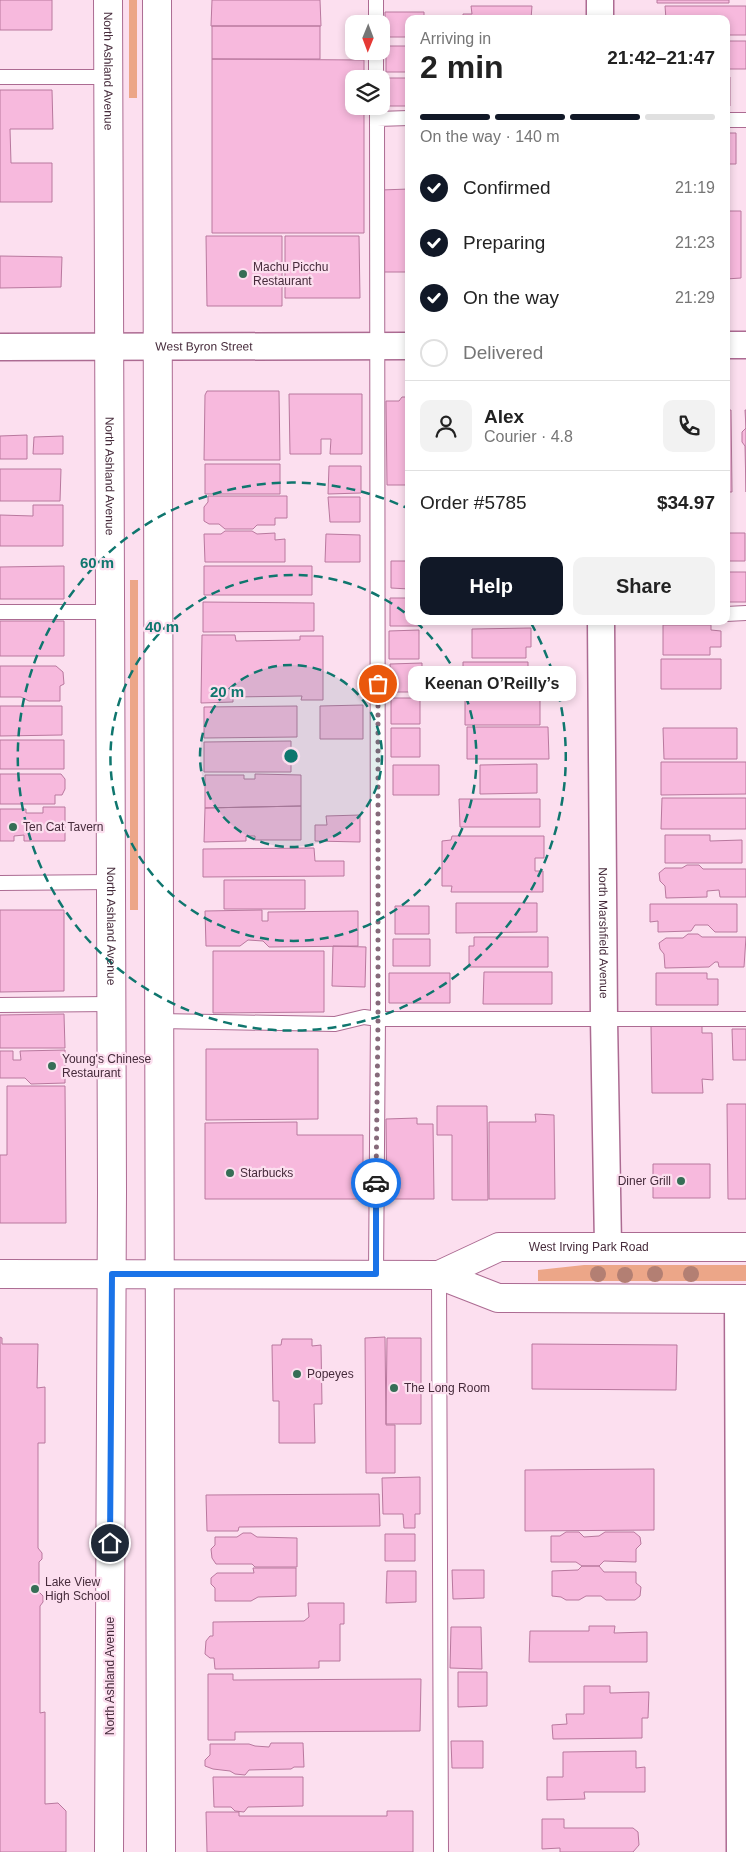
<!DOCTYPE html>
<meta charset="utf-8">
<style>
:root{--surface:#fff;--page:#f2f2f2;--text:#222;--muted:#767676;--line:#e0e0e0;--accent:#111827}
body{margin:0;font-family:Helvetica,sans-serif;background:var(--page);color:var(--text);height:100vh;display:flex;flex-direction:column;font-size:19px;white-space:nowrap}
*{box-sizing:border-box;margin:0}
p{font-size:16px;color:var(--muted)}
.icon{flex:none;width:28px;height:28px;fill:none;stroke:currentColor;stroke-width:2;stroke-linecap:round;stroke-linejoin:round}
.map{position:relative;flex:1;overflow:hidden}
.sheet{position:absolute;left:405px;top:15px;width:325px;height:610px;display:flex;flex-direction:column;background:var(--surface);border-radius:10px;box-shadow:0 2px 8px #0003}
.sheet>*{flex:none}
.needle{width:32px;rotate:181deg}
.fabs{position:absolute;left:345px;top:15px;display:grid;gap:10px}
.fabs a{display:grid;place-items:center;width:45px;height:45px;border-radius:10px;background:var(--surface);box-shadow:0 2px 8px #0003;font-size:25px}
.pin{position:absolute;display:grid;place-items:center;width:42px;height:42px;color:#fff;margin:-21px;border:2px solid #fff;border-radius:50%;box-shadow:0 1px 5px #0007}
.courier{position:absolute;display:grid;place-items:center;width:50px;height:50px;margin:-25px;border:4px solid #1a73e8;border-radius:50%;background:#fff;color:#222;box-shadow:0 1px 6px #0007}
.bubble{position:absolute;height:35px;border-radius:10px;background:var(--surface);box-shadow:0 2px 8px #0003;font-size:16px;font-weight:800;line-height:35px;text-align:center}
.overview em{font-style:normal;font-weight:800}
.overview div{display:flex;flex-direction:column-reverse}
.overview{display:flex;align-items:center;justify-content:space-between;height:85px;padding:0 15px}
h1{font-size:32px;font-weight:800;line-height:38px}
.bar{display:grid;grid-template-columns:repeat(4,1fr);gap:8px 5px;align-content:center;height:60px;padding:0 15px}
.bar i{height:6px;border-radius:4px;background:var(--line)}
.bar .on{background:var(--accent)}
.bar p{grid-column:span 4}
.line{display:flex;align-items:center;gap:12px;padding:0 15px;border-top:1px solid var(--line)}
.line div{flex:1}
.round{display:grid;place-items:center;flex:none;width:52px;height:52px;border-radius:10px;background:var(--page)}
ol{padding:0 15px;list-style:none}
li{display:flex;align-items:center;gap:15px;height:55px}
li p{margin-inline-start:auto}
li .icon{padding:5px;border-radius:50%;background:var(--accent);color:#fff;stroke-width:4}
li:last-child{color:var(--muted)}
li i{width:28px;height:28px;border:2px solid var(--line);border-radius:50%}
.action{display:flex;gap:10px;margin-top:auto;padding:10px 15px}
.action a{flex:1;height:58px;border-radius:10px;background:var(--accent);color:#fff;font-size:20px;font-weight:800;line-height:58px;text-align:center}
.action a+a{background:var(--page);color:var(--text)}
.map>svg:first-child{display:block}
</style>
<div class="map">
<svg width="746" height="1852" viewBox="0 0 746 1852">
<rect width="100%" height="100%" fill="#fcdfef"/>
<path fill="#eca688" d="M129 0H137V98H129Z
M130 580H138V910H130Z
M584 1265H746V1281H538V1270Z"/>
<path fill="#f7b9dd" stroke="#b9789e" d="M0 0H52V30H0Z
M212 0H320L321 26H211Z
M657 0H729V3H657Z
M471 6H532L531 19H463V14H472Z
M665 6H746V35H726V19H666Z
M385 12H424V19H409V37H385Z
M212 26H320V59H212Z
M726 41H746V69H726Z
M386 46H409V72H386Z
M212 59 364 60V79H354V106H364V233H212Z
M726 77H730V106H726Z
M385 78H409V106H385Z
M0 90H52L53 129H10L11 163H52V202H0Z
M726 133H736V164H726Z
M409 189V272H382L381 190Z
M726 211H741V278L726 279Z
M206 236H282V306H207Z
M285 236H359L360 298H285Z
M0 256 62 257 61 287 0 288Z
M207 391H279L280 460H204L205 395Z
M289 394H362V454H330L331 439H321V454H290Z
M402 397H409V485H387L386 401H399Z
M726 410H731L732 492H726Z
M745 410H746V492L745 446 742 442V432L746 428Z
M27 435V459H0V436Z
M63 436V454H33L34 437Z
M205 464H280V494H205Z
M329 466H361V493L328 494Z
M0 469H61L60 501H0Z
M208 496H287V518H275V525H257L253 529H225L219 524H209L204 521V507L208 502Z
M328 497H360V522H330Z
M33 505H63V546H0V515L33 516Z
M225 531H252L257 534 275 533V540L285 539V562H205L204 534H221Z
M726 533H745V561H726Z
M326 534 360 535V562H325Z
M391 561H409V589L391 588Z
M64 566V599H0V567Z
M204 566H312V595H204Z
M726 572H746V602H726Z
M390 598H409V621H420V626H390Z
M203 602 314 603V631L203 632Z
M0 621H64V656H0Z
M462 621H527V624H462Z
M663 625H711V630L721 631V647H710V655H663Z
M531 628V647H526V658H472V629Z
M419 630V659H389V631Z
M202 635H235L236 641 300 640V636H323V700H301L302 696 233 697V702L201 703Z
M661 659H721V689H661Z
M463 662H528V690L463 691Z
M422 663V692H391L390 664Z
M0 666H56L63 672 64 684 60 686V701H29L21 697H0Z
M465 696H540V725H465Z
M391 698H420V724H391Z
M363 705V739H320V706Z
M0 706H62V735L0 736Z
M297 706V737L204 738V707Z
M467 727H548L549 759H467Z
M391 728H420V757H391Z
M663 728H737V759H664Z
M0 740H64V769H0Z
M291 741V772H204V742Z
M661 762H746V794L661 795Z
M537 764V793L480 794V765Z
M393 765H439V795H393Z
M0 774H61L65 779V789L62 795H55V804H0Z
M255 774 301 775V806L205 808V775H244V779H255Z
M662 798H746V829H661Z
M459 799H540V827H460Z
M301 806V840H255V836H246V841L204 842 205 808Z
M43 807H65V841H24V835L14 836V841H0V809H26V813H43Z
M360 815V842L315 841V825H327L326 816Z
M665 835H710V841L742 840V863H665Z
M452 836H544V858H535V871H543V892H451L452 886H442V841L451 840Z
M314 848 315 861H344V876L203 877V849Z
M687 865H699L703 869H746V897H720L719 890 707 891V897L666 898 665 886 660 881 659 873 665 868H682Z
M224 880H305V909H224Z
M456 903H537V932L456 933Z
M650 904H737V932H715L708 925H695L691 931 658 932V921L650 922Z
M395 906H429V934H395Z
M0 910H64V991L0 992Z
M262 910V921H268V912L358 911V946L269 947 263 941 248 940 240 946H206L205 911Z
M688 934H698L702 937H746L744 967H719L718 962H715L709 967 665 968 664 954 660 949 659 943 666 938H683Z
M474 937H548V967H469V946H474Z
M393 939H430V966H393Z
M333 946 366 947 365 987 332 986Z
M213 951H324V1012L213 1013Z
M484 972H552V1004H483Z
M389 973H450V1003H389Z
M656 973H707V979H718V1005H656Z
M64 1014 65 1048H0V1015Z
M651 1026H702V1033H712L713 1080 702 1079 703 1093H652Z
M732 1029H746V1060H733Z
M206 1049H318V1119L206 1120Z
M65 1050V1083L31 1084 25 1078H0V1051H13V1060H21L20 1051Z
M7 1086H65L66 1223H0V1155H7Z
M727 1104H746V1199H728Z
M437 1106H487L488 1200H452V1135H437Z
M535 1114 554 1115 555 1199H489V1122H536Z
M417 1118V1124H433L434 1199H387L386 1119Z
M297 1122V1135H363V1199H205V1123Z
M653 1164H710V1198H653Z
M0 1337 2 1338V1344H38L37 1388 45 1387V1443H38V1548L42 1553V1559L39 1562V1592L43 1596V1602L40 1606V1713L45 1712V1804L58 1803 66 1811V1852H0Z
M385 1337 386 1425H395V1473H366L365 1338Z
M387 1338H421V1424H386Z
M282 1339H312V1346L321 1345 322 1404H314L315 1443H279V1401H273L272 1345H281Z
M532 1344 677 1345 676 1390 532 1389Z
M654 1469V1530L525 1531V1470Z
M420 1477V1514H415V1528H404L403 1514H383L382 1478Z
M379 1494 380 1526 239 1527 238 1531H207L206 1495Z
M566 1532H579L584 1537 599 1536 605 1532H634L640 1537 641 1544 636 1549V1562L604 1561 599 1566H582L576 1562H551V1536H560Z
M243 1533H251L257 1537 297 1538V1567H255L252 1564H216L212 1558 211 1549 215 1545V1537H237Z
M385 1534H415V1561H385Z
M582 1566H599L604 1572H636V1583L641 1587 640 1596 635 1600H606L601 1596H586L579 1600H566L561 1597 552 1596V1571L578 1570Z
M253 1568H296V1596L258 1597 251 1601H215V1588L211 1584V1578L217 1573H254Z
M452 1570H484V1598L453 1599Z
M387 1571H416V1602L386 1603Z
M308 1603H344V1624H340V1661H319V1668L215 1669 214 1658H210L205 1654 206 1641 210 1636H213V1622L304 1621 309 1617Z
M589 1626H615L614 1633 647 1632V1662H529L530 1631H589Z
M451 1627H481L482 1669 450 1668Z
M458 1672H487V1706L458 1707Z
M208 1674H233V1680L421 1679 420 1731 235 1732V1740H208Z
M584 1686H610V1693L649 1692 648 1718H642V1738L553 1739 552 1725 567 1724 566 1714H584Z
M451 1741H483V1768H452Z
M271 1743H303L304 1767H294L291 1769 249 1770 245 1775 235 1774 230 1771 213 1769 205 1766V1760L210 1755V1744H249L255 1746 269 1747Z
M636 1751V1768L645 1767V1792H584L585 1799 547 1800V1777H563V1752Z
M213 1777H303V1806L248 1807 244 1812 235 1811 231 1807H214Z
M387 1811H413V1852H207L206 1812H239V1816H387Z
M542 1819H564V1828H633L638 1832 639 1845 633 1852H560V1848L542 1849Z"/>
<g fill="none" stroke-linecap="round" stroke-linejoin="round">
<g stroke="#ac6b92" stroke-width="16">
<path id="lane" d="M376 0V24
M376 51V79
M0 77H109
M377 119 409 118
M726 120H746
M0 612H111
M726 614 746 613
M0 883 111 882
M0 1005 111 1004
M159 1021 335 1024 364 1017 378 1019H746
M376 1274 378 1019 377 106
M439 1275 441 1852"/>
</g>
<g stroke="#ac6b92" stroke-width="29">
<g id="street">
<path d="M600 19V0"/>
<path d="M726 345H746"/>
<path id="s1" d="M0 347 409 346"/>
<path id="s2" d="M601 621 604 1019 608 1246"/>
<path d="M738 1299 740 1852"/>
</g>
</g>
<g stroke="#ac6b92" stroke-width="30">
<g id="secondary">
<path id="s3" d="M108 0 112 1191 109 1852"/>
<path d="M157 0 161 1852"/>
</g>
</g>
<g stroke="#ac6b92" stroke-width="30">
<g id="primary">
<path d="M0 1274 439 1275 498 1298 746 1299"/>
<path id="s4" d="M439 1275 499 1247H746"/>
</g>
</g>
<use href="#lane" stroke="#fff" stroke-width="14"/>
<use href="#street" stroke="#fff" stroke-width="26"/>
<use href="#secondary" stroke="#fff" stroke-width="28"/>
<use href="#primary" stroke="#fff" stroke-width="28"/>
</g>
<g fill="#b37f73">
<circle cx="598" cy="1274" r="8"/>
<circle cx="655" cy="1274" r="8"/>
<circle cx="691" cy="1274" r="8"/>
<circle cx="625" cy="1275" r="8"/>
</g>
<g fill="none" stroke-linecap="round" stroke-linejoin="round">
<path stroke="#866a7a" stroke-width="5" stroke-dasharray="0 9" d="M376 1183 378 1020V684"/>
<path stroke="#1a73e8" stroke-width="6" d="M110 1543 112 1274H376V1183"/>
</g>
<circle cx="291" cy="756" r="91" fill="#0f766e" fill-opacity=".12"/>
<g fill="none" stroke="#0f766e" stroke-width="2.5" stroke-dasharray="9 6">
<circle cx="291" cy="756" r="91"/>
<path d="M416 622A183 183 0 1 1 409 616"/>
<path d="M531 623A274 274 0 1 1 407 508"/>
</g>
<g fill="#366e56" stroke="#fcdfef" stroke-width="2">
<circle cx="243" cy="274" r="5"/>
<circle cx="13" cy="827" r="5"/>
<circle cx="52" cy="1066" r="5"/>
<circle cx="230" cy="1173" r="5"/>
<circle cx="681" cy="1181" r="5"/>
<circle cx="297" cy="1374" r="5"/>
<circle cx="394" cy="1388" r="5"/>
<circle cx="35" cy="1589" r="5"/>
</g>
<g text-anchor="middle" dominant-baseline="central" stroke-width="4.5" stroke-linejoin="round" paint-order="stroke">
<g font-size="12" fill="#462b3b" stroke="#fcdfef">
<text stroke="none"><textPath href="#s3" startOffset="71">North Ashland Avenue</textPath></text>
<text stroke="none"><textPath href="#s1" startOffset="204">West Byron Street</textPath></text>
<text stroke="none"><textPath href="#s3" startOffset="476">North Ashland Avenue</textPath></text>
<text stroke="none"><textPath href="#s3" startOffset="926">North Ashland Avenue</textPath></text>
<text stroke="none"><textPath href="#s2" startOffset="312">North Marshfield Avenue</textPath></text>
<text stroke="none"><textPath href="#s4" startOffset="156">West Irving Park Road</textPath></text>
<text transform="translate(110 1676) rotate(-90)">North Ashland Avenue</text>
</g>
<g font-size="12" fill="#462b3b" stroke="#fcdfef" text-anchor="start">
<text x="253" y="267">Machu Picchu<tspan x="253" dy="14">Restaurant</tspan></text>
<text x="23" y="827">Ten Cat Tavern</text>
<text x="62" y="1059">Young's Chinese<tspan x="62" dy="14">Restaurant</tspan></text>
<text x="240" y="1173">Starbucks</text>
<text x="671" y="1181" text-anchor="end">Diner Grill</text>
<text x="307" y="1374">Popeyes</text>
<text x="404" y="1388">The Long Room</text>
<text x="45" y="1582">Lake View<tspan x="45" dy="14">High School</tspan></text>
</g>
</g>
<circle cx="291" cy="756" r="8" fill="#0f766e" stroke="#fcdfef" stroke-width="2.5"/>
<g font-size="15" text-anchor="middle" font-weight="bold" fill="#0f766e" stroke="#fcdfef" stroke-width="4.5" stroke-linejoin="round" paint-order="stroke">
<text x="97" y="568">60 m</text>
<text x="162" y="632">40 m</text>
<text x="227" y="697">20 m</text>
</g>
</svg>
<div class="fabs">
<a><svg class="needle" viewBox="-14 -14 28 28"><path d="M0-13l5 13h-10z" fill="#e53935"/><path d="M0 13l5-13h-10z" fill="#767676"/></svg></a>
<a><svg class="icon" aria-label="layers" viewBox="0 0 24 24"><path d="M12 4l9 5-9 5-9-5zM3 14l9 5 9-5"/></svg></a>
</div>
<div class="pin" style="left:378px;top:684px;background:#ea580c"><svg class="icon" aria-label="bag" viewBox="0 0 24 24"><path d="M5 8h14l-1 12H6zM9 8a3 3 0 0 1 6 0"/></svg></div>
<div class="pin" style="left:110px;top:1543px;background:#1f2937"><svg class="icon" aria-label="home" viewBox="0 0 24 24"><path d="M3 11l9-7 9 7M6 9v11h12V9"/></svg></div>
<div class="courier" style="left:376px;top:1183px"><svg class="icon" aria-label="car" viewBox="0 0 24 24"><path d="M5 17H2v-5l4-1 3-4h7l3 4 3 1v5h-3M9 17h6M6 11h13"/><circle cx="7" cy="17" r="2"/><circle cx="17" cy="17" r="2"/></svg></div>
<div class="bubble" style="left:408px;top:666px;width:168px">Keenan O’Reilly’s</div>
<section class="sheet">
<div class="overview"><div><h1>2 min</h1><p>Arriving in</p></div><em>21:42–21:47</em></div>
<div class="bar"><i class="on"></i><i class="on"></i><i class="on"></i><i></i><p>On the way · 140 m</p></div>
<ol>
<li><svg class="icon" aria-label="check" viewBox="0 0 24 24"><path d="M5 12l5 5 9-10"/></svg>Confirmed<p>21:19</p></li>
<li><svg class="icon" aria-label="check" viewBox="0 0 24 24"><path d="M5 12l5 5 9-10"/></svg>Preparing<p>21:23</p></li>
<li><svg class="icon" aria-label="check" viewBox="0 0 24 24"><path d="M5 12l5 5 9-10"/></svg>On the way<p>21:29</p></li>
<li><i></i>Delivered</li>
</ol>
<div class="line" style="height:90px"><a class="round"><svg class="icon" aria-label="person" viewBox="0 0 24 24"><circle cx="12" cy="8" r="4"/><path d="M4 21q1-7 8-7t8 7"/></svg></a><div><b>Alex</b><p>Courier · 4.8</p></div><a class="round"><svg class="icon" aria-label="phone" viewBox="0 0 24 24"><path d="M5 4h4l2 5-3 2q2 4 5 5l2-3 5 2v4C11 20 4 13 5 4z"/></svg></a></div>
<div class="line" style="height:65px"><div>Order #5785</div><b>$34.97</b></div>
<div class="action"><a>Help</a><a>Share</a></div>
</section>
</div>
